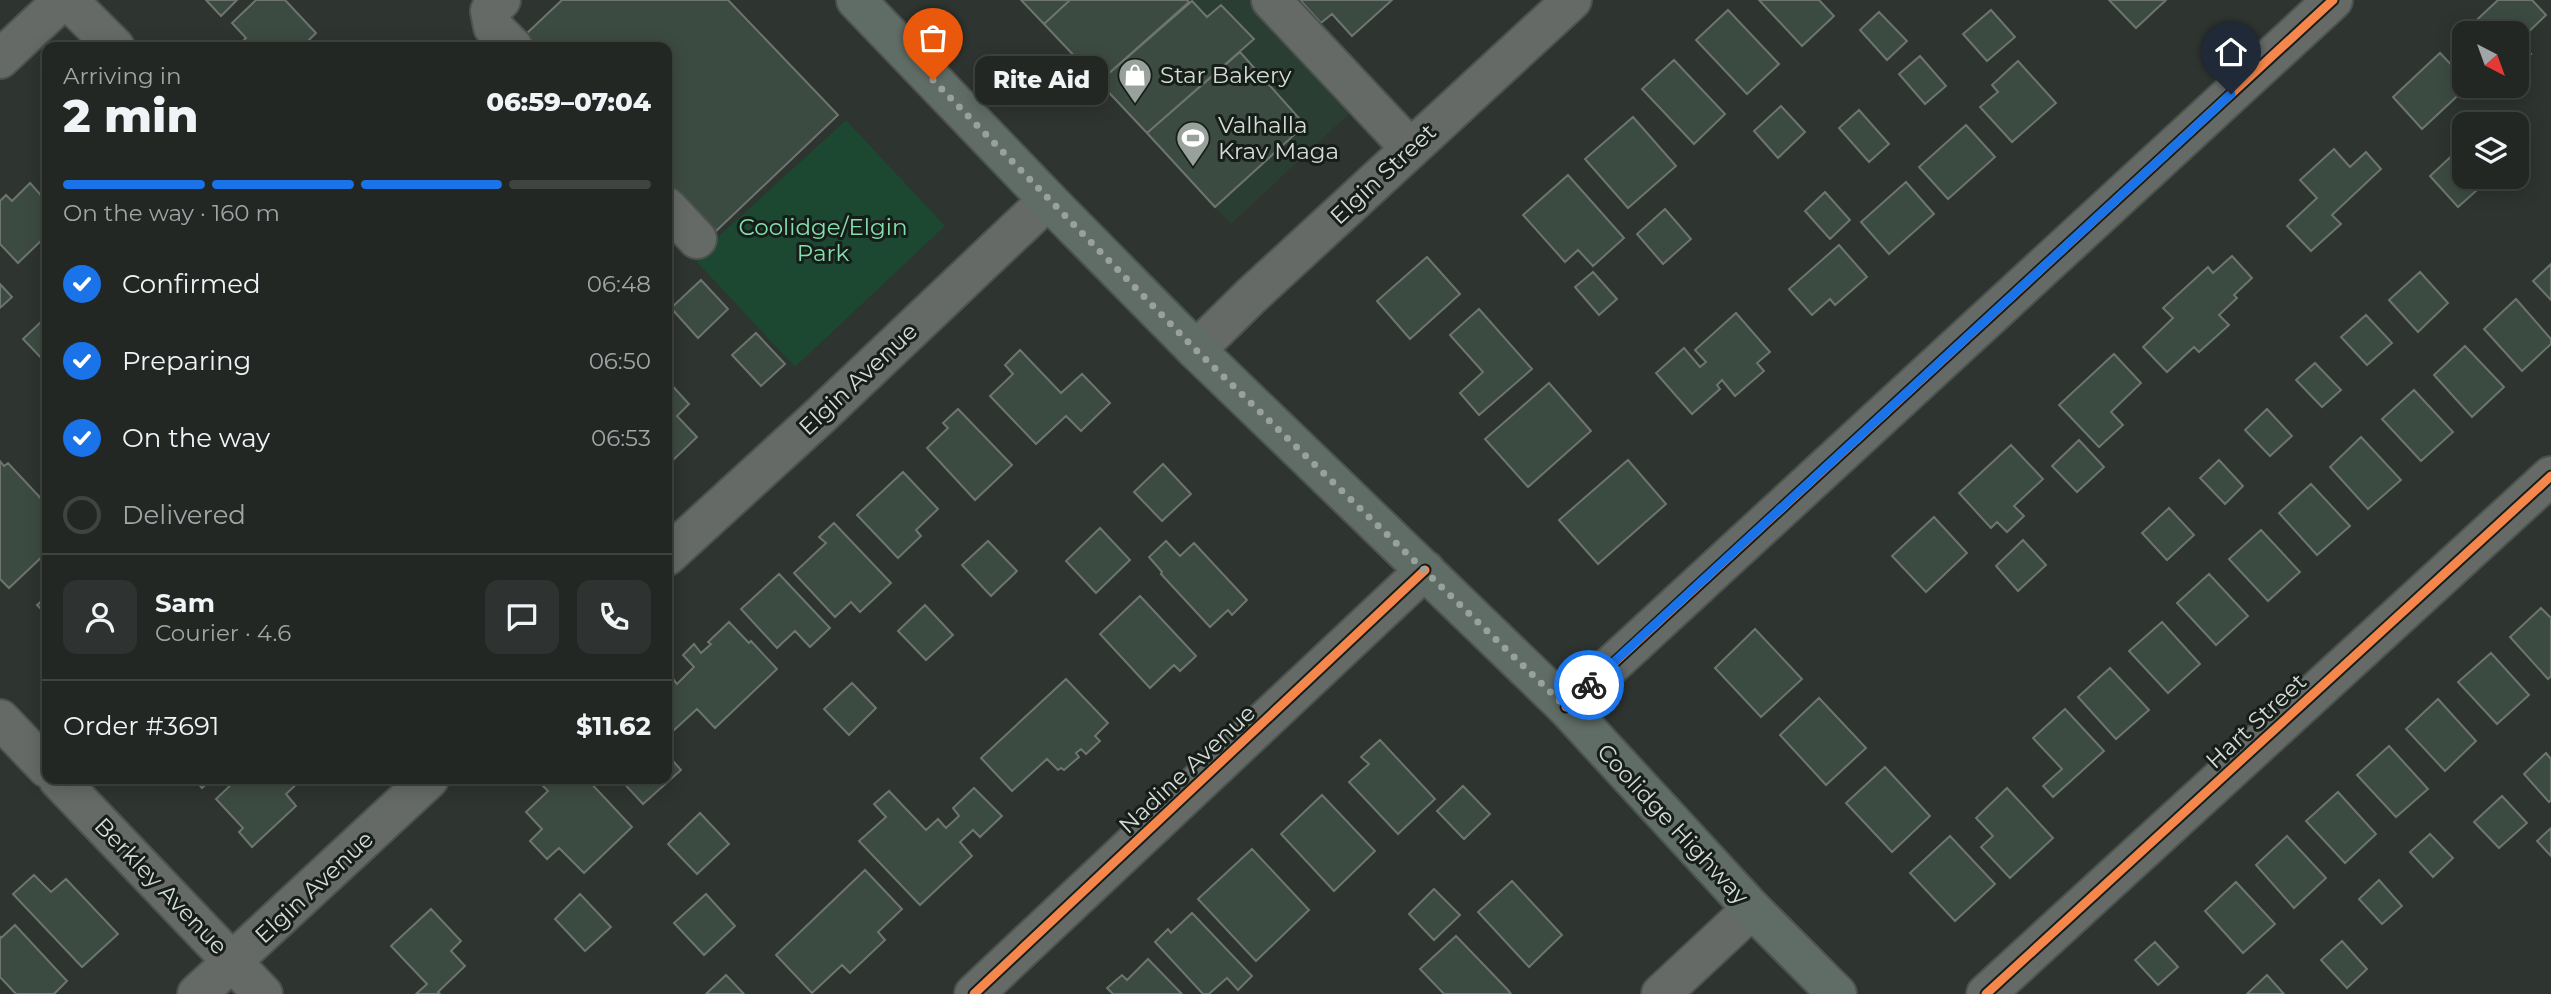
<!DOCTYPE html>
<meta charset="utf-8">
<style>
:root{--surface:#222724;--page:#2e3331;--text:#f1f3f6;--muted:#a2a5a6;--line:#3f4441;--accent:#1a73e8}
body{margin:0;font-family:Montserrat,sans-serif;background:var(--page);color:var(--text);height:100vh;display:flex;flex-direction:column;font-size:26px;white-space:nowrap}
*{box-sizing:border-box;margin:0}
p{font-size:23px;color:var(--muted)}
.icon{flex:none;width:38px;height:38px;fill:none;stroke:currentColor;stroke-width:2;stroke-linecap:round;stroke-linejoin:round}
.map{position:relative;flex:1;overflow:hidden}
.details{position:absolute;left:42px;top:42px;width:630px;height:742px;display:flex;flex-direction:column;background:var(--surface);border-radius:14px;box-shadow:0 4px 18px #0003,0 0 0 2px var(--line)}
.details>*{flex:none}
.needle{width:46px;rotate:139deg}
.fabs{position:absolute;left:2452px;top:21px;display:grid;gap:14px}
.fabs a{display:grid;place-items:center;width:77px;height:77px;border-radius:14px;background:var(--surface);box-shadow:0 4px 18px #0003,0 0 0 2px var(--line);font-size:35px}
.pin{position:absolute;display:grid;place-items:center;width:60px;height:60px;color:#fff;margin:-72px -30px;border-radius:50% 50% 50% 0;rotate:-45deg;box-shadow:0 0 7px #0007}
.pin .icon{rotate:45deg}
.courier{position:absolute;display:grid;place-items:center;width:70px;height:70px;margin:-35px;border:5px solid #1a73e8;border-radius:50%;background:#fff;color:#222;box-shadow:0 2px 9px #0007}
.bubble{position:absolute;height:49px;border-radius:14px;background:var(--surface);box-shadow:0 4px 18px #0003,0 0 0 2px var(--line);font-size:23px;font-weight:800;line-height:49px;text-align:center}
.headline em{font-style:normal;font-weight:800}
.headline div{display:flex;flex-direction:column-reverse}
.headline{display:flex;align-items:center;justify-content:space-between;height:119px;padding:0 21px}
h1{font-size:46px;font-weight:800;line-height:52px}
.bar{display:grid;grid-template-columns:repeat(4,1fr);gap:10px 7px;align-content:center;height:84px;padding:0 21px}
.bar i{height:9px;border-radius:5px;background:var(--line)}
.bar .current{background:var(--accent)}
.bar p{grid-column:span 4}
.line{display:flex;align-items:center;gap:18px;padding:0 21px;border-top:2px solid var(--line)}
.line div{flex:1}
.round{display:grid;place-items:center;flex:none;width:74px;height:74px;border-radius:14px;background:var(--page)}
ol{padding:0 21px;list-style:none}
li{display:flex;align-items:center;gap:21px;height:77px}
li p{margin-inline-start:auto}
li .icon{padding:7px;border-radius:50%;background:var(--accent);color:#fff;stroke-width:4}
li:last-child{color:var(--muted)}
li i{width:38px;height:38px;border:4px solid var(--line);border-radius:50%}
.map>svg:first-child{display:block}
</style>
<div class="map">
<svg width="2551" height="994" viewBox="0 0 2551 994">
<rect width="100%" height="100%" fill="#2e3430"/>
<path fill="#2b3e33" d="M1021 0H1249L1353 110 1231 224Z"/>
<path fill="#1c4731" d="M846 120 945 226 795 367 694 259Z"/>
<path fill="#3c4b42" stroke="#6e7470" stroke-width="2" d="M206 0H237L221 16Z
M256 0H285L316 33 302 47H237L246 38 232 23Z
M562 0H728L838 115 715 232 667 182V47H538L525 35Z
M1021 0H1070L1044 24Z
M1070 0H1187L1189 2 1099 82 1044 24Z
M1300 0H1392L1352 36 1332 14 1321 23Z
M1759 0H1819L1834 16 1802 46Z
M2109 0H2166L2136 28Z
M2498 0H2532L2546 15 2519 41 2531 54 2516 67V33H2470L2466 30Z
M1192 1 1207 17 1221 5 1254 39 1147 133 1099 82Z
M1728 10 1779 64 1747 94 1696 40Z
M1991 10 2015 37 1987 61 1963 34Z
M1879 12 1907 41 1887 60 1860 30Z
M1240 52 1305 125 1215 207 1147 133Z
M2440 53 2464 78V86H2468L2422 129 2393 97Z
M1920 56 1946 86 1925 104 1899 74Z
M1674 60 1725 114 1694 144 1642 89Z
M2018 61 2056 103 2012 142 1980 107 1998 92 1992 85Z
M1781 106 1805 132 1778 158 1754 131Z
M1859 110 1889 144 1869 162 1839 128Z
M1633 117 1676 166 1628 208 1585 159Z
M1966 125 1995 157 1948 199 1919 167Z
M2334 149 2350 167 2366 152 2381 169 2332 215 2341 224 2311 251 2287 226 2317 198 2300 180Z
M2456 152 2464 160V177H2480L2485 183 2458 207 2430 176Z
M1568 175 1624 238 1593 266 1578 250 1565 262 1523 215Z
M1906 182 1934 214 1889 254 1861 222Z
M30 183 47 202V235L18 263 0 244V201L6 195 12 201Z
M1825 192 1850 220 1830 239 1805 211Z
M1665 209 1691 239 1663 264 1637 234Z
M1839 245 1867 277 1835 305 1830 299 1812 315 1789 289Z
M2232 256 2252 278 2234 295 2237 298 2219 315 2229 325 2199 352 2194 347 2167 372 2143 347 2173 318 2163 308 2208 267 2213 273Z
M1427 257 1460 294 1410 339 1377 301Z
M2551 264V300L2533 281Z
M1593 272 1617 299 1599 315 1575 287Z
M2420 272 2448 303 2418 332 2389 300Z
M701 280 728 309 698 338 671 308Z
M0 284 12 297 0 308Z
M2516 299 2551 339V344L2522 371 2484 329Z
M1479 309 1532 369 1479 415 1460 393 1483 372 1450 335Z
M1736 313 1770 352 1757 363 1764 371 1735 396 1722 380 1717 385 1720 389 1692 414 1656 373 1684 348 1700 367 1706 362 1695 350Z
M2366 315 2392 343 2367 365 2341 337Z
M47 316V364L23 339Z
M756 333 785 364 761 386 732 355Z
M2465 346 2504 387 2472 417 2434 375Z
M1020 350 1061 393 1082 374 1110 403 1081 431 1066 416 1036 444 990 396 1013 374 1005 365Z
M2114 354 2141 383 2111 412 2123 425 2099 447 2059 405Z
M2315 363 2341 390 2322 407 2296 380Z
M667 380 689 404 677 416 697 437 667 466Z
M1549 383 1591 431 1528 487 1485 439Z
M2414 390 2453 432 2421 461 2382 419Z
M958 409 1012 465 975 500 927 448 948 428 943 423Z
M2267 409 2292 436 2270 456 2245 430Z
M2361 437 2401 480 2368 509 2330 467Z
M2079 440 2104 467 2077 492 2052 466Z
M2011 445 2043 479 2014 506 2024 516 2007 532 1997 522 1991 528 1959 493Z
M1628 460 1666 504 1598 564 1559 520Z
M2219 460 2243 486 2225 504 2200 478Z
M0 461 4 466 8 463 47 505V552L9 588 0 579Z
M1163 464 1191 494 1162 521 1134 492Z
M903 472 938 509 916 530 921 536 898 558 857 515Z
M2311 484 2350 526 2317 555 2279 513Z
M2169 508 2194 535 2167 560 2142 533Z
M1934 517 1967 553 1926 592 1892 556Z
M834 523 891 583 860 612 851 602 835 617 794 573 826 543 819 537Z
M1100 528 1130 560 1096 593 1066 561Z
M2261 530 2300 572 2268 601 2229 559Z
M2023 540 2046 565 2018 591 1996 566Z
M988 541 1017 571 991 596 962 565Z
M1166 541 1180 556 1194 543 1247 600 1232 615 1228 610 1210 627 1161 574 1162 572 1149 557Z
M779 574 830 628 810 647 795 631 777 648 741 609Z
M2209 574 2248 616 2216 645 2177 603Z
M47 596V615L37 605Z
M1140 596 1196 656 1180 671 1174 665 1150 688 1100 634Z
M925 605 953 635 926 660 898 631Z
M2541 608 2551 618V676L2548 679 2510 637Z
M729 622 749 643 751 641 777 669 715 728 697 709 673 731 667 724V687L674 680 677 684 694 667 683 655 694 644 701 653 711 644 708 642Z
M2162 622 2200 664 2168 693 2129 651Z
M1755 629 1802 679 1761 717 1715 668Z
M2491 653 2529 695 2497 724 2458 682Z
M2110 668 2149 710 2116 739 2078 697Z
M1066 679 1108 723 1095 736 1100 741 1086 754 1081 749 1076 753 1079 757 1064 770 1061 768 1058 770 1047 759 1012 791 981 758Z
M852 683 876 708 849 735 824 709Z
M1819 698 1866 748 1826 785 1780 735Z
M2438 699 2476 741 2445 771 2406 729Z
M2065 709 2104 751 2053 797 2043 786 2062 769 2033 738Z
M1380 740 1435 799 1398 834 1349 782 1369 764 1361 757Z
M2389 746 2428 789 2396 817 2357 775Z
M2546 753 2551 759V800L2549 802 2524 774Z
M667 754 681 770 643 804 620 779H667Z
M1885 767 1930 816 1892 852 1846 803Z
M194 779H212L202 788Z
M237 779H309L304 783 302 779 286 794 296 806 252 847 239 832 243 828 216 799Z
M549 779H587L632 827 584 873 559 848 547 859 530 841 542 829 526 812 548 791 542 785Z
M1463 786 1490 814 1464 839 1437 811Z
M974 788 1002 816 980 837 973 830 960 842 972 856 920 905 859 841 886 817 874 804 889 791 926 830 938 819 946 828 959 816 953 808Z
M2007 788 2053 838 2010 878 1981 847 1993 836 1976 818Z
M2338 792 2376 834 2345 863 2306 821Z
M1322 795 1375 851 1334 891 1281 834Z
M2502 796 2527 823 2499 848 2474 822Z
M700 813 729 844 697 874 668 844Z
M2551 828V856L2537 841Z
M2430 834 2453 858 2433 877 2410 852Z
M1950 836 1995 884 1955 921 1910 873Z
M2287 836 2326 878 2294 908 2256 865Z
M1252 849 1309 910 1256 961 1198 899Z
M865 870 902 909 878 932 885 940 850 973 842 965 812 993 776 955Z
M34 875 51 892 66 879 118 934 82 967 13 894Z
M2379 880 2402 906 2382 924 2359 899Z
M1512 881 1562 935 1529 967 1478 912Z
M2236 882 2275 924 2243 953 2205 911Z
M1434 889 1460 915 1434 940 1409 914Z
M580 894 611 927 585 951 555 919Z
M706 894 735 926 704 955 674 923Z
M431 909 461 941 451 951 465 966 438 992 440 994H416L427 984 391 946Z
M1192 913 1252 976 1238 990 1227 978 1209 994H1203L1155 942 1168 929 1171 933Z
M15 925 67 981 54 994H16L0 977V936L1 938Z
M1456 936 1507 989 1511 994H1444L1420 969Z
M2342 941 2367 969 2347 988 2321 960Z
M2155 942 2178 967 2158 985 2135 960Z
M1148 959 1182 994H1113L1107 988 1122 975 1127 980Z
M726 975 744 994H706Z
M2267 975 2284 994H2247Z"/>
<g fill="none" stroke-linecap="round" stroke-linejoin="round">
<g stroke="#4c524e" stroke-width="42">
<path id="minor" d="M68 0 115 47
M501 0 490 11 493 27 513 47
M1271 0 1410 148
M0 59 63 0
M667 207 697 239
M1196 350 1251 296 1572 0
M667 556 820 416 1048 200
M1566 707 2333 0
M0 719 47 768
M58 779 263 994
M197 994 429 779
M974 994 1425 570
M1661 994 1752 909
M1986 994 2551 476"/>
</g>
<g stroke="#4c524e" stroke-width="42">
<path id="major" d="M856 0 1048 200 1196 350 1566 707 1752 909 1837 994"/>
</g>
<use href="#minor" stroke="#656a67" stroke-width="38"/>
<use href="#major" stroke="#606c66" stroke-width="38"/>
<g stroke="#171e1a" stroke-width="13">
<path id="cycleway" d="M1566 707 2333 0
M974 994 1425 570
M1986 994 2551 476"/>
</g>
<use href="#cycleway" stroke="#f5874c" stroke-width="9"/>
</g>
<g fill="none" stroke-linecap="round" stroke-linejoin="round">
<path stroke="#99a19c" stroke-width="7" stroke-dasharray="0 12.6" d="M933 80 1196 350 1566 707 1589 685"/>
<path stroke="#1a73e8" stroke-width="9" d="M1589 685 2231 94"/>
</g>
<defs>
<g id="shop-pin" transform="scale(1.75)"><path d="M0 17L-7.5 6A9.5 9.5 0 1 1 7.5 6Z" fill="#99a19c" stroke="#171e1a"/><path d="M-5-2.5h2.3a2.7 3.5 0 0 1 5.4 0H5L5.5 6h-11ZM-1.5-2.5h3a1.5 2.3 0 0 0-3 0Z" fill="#fff"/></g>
<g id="stadium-pin" transform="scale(1.75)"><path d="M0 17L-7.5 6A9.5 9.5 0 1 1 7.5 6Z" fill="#99a19c" stroke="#171e1a"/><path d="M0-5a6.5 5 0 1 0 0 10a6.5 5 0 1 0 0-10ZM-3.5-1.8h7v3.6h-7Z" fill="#fff"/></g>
</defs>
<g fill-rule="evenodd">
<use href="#shop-pin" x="1135" y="75"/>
<use href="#stadium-pin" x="1193" y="138"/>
</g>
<g text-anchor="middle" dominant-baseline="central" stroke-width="6" stroke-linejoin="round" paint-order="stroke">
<g font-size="23" fill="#d3dcd6" stroke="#171e1a" text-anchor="start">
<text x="1160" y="75">Star Bakery</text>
<text x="1218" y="125">Valhalla<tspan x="1218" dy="26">Krav Maga</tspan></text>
</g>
<g font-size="23" fill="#d3dcd6" stroke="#171e1a">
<text transform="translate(1383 174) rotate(-43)">Elgin Street</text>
<text transform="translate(858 379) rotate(-43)">Elgin Avenue</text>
<text transform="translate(2256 721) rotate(-43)">Hart Street</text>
<text transform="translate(1187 769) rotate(-43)">Nadine Avenue</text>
<text transform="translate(1673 824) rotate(47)">Coolidge Highway</text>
<text transform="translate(161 886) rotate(46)">Berkley Avenue</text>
<text transform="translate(314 887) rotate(-43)">Elgin Avenue</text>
</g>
<g font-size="23" fill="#85dfad" stroke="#171e1a">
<text x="823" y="227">Coolidge/Elgin<tspan x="823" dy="26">Park</tspan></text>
</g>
</g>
</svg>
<div class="fabs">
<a><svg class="needle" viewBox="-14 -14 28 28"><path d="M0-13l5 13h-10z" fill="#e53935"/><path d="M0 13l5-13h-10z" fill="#a2a5a6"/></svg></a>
<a><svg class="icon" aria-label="layers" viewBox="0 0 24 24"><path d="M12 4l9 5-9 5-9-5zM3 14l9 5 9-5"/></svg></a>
</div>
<div class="pin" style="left:933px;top:80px;background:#ea580c"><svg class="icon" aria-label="bag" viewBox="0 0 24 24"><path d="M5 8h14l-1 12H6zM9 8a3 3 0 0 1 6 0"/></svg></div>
<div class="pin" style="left:2231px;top:94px;background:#1f2937"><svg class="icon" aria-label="home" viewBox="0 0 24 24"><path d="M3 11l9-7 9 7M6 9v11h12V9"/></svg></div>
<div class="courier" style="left:1589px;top:685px"><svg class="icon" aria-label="bike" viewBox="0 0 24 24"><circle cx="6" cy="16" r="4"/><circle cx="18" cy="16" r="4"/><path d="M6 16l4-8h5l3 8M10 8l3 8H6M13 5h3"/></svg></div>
<div class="bubble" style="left:975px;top:56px;width:133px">Rite Aid</div>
<section class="details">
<div class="headline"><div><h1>2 min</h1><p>Arriving in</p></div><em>06:59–07:04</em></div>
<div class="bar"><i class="current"></i><i class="current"></i><i class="current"></i><i></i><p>On the way · 160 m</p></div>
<ol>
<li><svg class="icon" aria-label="check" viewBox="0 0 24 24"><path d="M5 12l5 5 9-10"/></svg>Confirmed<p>06:48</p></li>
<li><svg class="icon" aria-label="check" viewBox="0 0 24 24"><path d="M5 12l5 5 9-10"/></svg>Preparing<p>06:50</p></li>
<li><svg class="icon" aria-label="check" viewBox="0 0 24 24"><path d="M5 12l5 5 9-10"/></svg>On the way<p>06:53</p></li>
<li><i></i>Delivered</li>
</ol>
<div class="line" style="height:126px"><a class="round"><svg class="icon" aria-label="person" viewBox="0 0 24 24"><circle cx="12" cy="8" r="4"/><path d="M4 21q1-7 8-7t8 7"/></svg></a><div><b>Sam</b><p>Courier · 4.6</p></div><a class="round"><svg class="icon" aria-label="chat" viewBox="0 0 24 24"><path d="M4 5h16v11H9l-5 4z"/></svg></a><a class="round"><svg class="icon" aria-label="phone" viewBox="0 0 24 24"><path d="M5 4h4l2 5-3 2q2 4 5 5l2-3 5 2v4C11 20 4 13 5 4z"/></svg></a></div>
<div class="line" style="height:91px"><div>Order #3691</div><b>$11.62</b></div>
</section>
</div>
